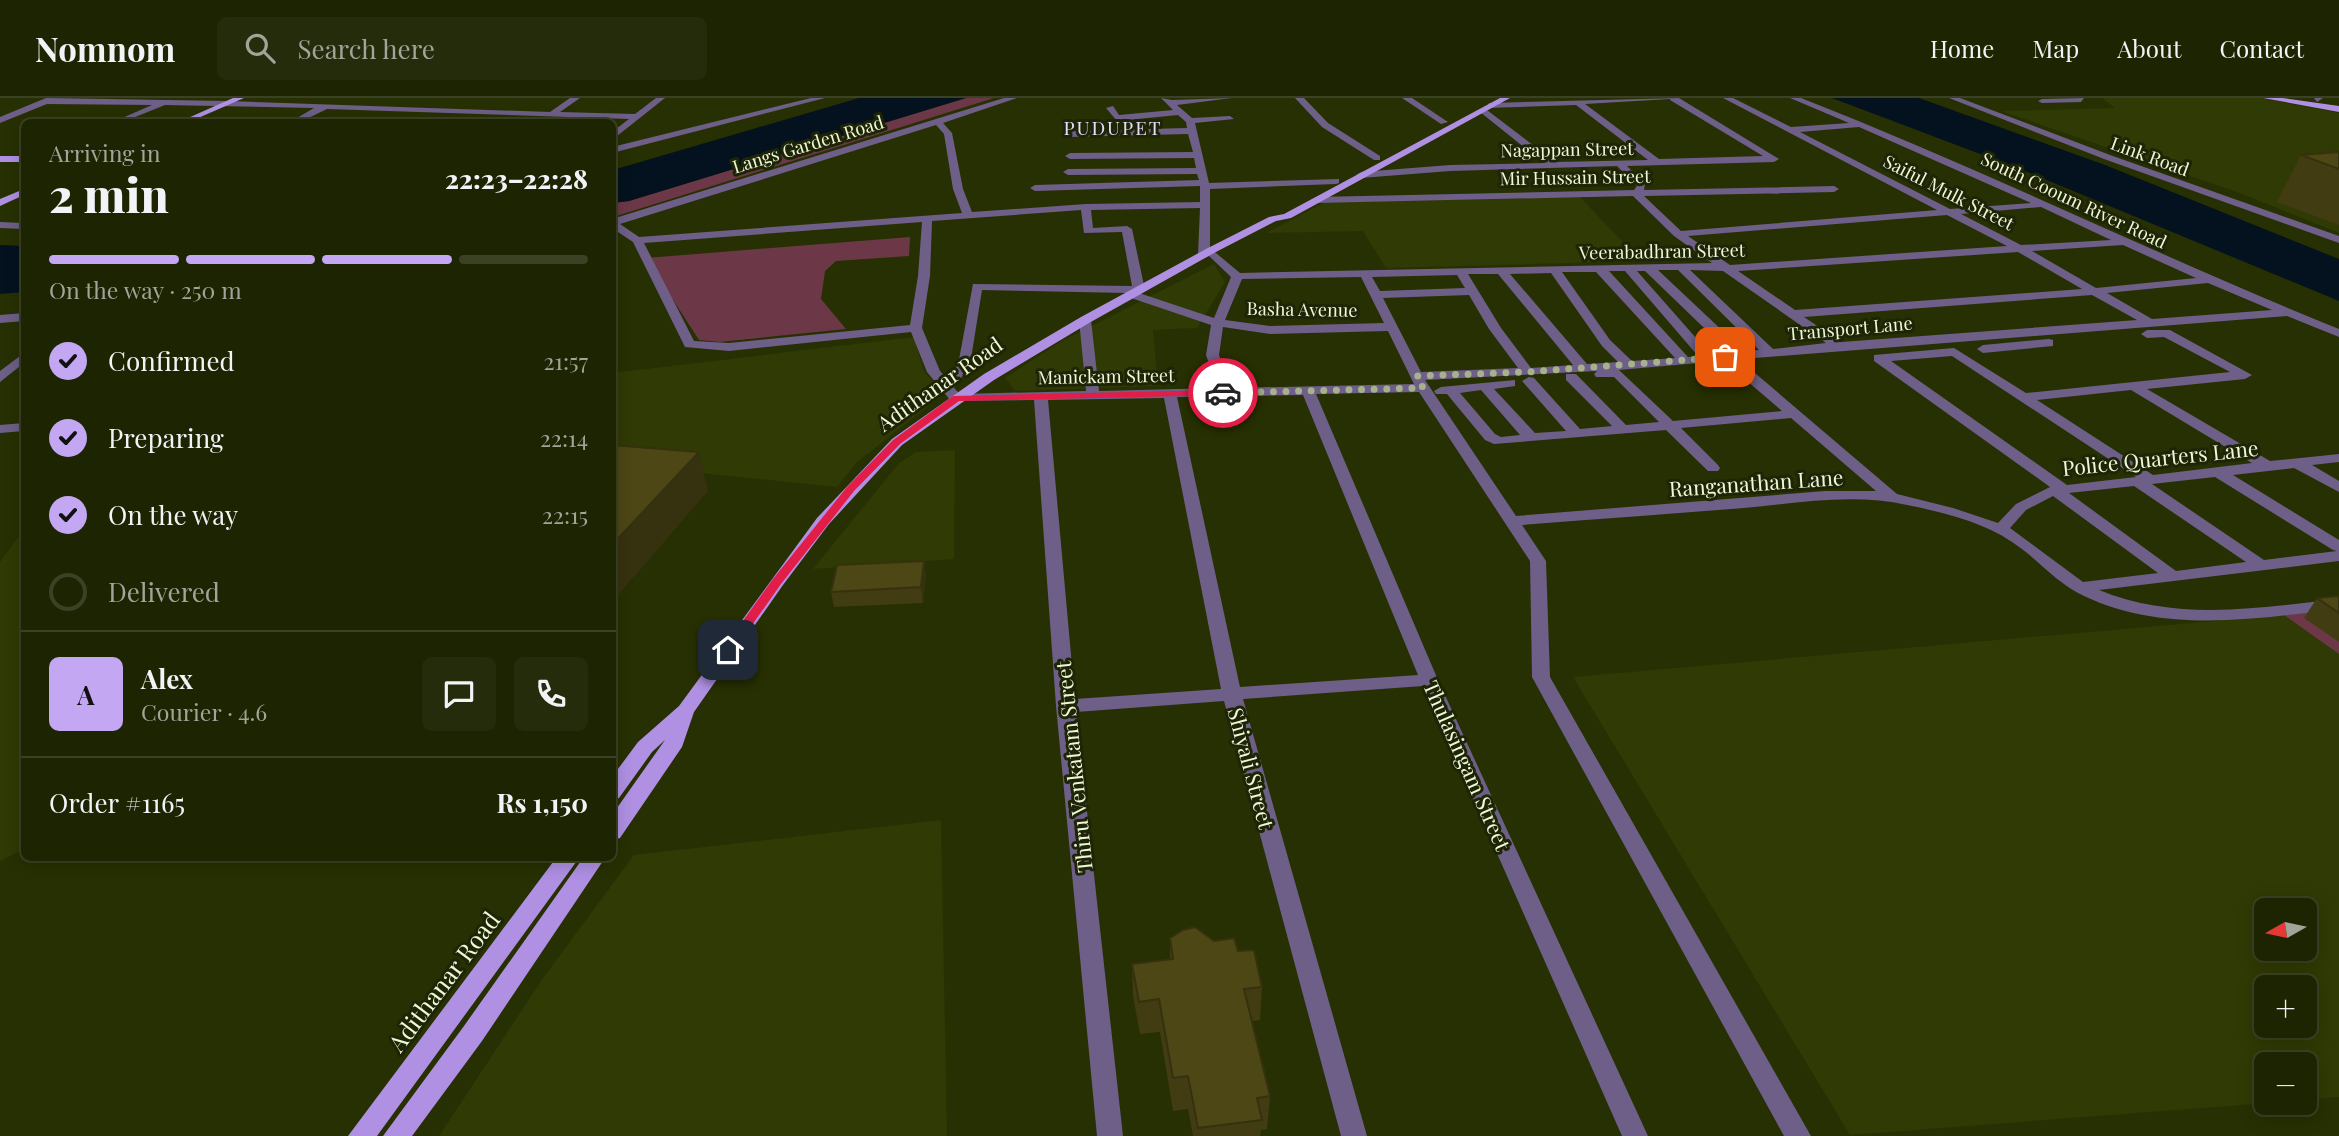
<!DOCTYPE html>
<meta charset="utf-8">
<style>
:root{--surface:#1d2402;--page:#252c0c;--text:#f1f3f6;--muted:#a0a499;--line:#3b4124;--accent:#c3a7f2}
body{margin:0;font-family:"Playfair Display",serif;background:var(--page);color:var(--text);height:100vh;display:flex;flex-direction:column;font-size:26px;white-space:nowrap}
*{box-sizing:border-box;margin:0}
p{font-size:23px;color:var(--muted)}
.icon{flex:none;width:38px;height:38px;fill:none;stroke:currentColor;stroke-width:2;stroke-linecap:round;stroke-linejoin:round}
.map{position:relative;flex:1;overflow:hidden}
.panel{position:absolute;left:21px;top:21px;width:595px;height:742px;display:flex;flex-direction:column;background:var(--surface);border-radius:10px;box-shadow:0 4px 18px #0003,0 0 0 2px var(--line)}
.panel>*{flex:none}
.needle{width:46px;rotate:261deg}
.tools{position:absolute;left:2254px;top:800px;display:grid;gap:14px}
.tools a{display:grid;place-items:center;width:63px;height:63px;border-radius:10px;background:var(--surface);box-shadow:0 4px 18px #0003,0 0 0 2px var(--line);font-size:35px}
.pin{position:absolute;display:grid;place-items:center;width:60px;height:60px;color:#fff;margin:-30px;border-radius:14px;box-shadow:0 4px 10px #0006}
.courier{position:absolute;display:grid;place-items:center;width:70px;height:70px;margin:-35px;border:5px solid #e11d48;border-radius:50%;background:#fff;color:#222;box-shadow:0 2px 9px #0007}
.head em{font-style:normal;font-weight:800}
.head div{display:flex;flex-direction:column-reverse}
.head{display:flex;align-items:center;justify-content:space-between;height:119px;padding:0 28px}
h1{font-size:46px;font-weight:800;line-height:52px}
.bar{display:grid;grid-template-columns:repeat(4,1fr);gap:10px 7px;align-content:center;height:84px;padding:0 28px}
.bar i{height:9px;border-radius:5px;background:var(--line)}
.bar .active{background:var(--accent)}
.bar p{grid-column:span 4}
.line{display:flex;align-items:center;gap:18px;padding:0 28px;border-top:2px solid var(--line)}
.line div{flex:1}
.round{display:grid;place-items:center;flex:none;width:74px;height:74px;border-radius:10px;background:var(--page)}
ol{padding:0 28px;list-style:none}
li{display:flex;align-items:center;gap:21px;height:77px}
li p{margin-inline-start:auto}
li .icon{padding:7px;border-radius:50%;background:var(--accent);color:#111;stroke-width:4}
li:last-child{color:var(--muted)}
li i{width:38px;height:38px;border:4px solid var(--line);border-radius:50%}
header{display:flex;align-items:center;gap:42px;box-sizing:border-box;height:98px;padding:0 35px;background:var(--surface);border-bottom:2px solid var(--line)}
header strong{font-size:33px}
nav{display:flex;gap:38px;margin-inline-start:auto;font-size:24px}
.search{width:490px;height:63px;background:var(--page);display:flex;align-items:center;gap:18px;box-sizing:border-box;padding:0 24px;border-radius:10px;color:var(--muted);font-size:26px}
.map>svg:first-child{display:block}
</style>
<header>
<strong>Nomnom</strong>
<div class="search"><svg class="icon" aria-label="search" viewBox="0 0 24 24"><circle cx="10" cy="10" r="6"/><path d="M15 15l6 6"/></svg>Search here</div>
<nav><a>Home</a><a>Map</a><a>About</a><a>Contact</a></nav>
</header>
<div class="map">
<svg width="2339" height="1038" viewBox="0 0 2339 1038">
<rect width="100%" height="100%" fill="#273002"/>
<path fill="#303a04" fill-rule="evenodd" d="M2102 0H2260L2339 15V135L2240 95 2001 13 2115 10Z
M1577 96 1641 163 1386 170 1363 133 1266 135 1327 103Z
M1214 166 1225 184 1197 230 1153 232 1158 288 1015 293 1005 280 1062 243Z
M914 239 924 274 945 295 857 364 837 389 613 366 612 275Z
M955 352 954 461 813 471 899 365 916 354Z
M24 431V751L0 763V464Z
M2284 517 2339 556V999L2305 1002V966H2266V1004L2268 1005 1850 1037 1573 579ZM2266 812H2305V850H2266ZM2266 889H2305V928H2266Z
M941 722 947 1038H439L543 880 634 757Z"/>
<path fill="#6c3848" d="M966 0H994L613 119 612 105 629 103Z
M910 139 909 158 836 163 825 173 821 201 846 231 719 244 699 242 646 160Z
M2339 509V556L2284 517Z"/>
<path fill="#03121e" d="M859 0H966L629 103 613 105V72Z
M1832 0H1919L2105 67 2339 161V203L2020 71Z
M0 147 24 148V194L0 196Z"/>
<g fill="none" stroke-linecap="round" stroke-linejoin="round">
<path fill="#6d5f87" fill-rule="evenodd" d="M570 0H580L560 14 635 16 656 0H665L612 42V34L629 21 327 11 300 24H290L314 10 165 7 123 24H113L152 7 47 6 0 25V19L46 0 228 3 550 14Z
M811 0H825L612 55V49Z
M1004 0H1017L943 25 952 35 963 91 972 114 1086 106 1200 104V88L1035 93 1030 90 1035 87 1199 82 1197 76 1068 77 1063 74 1068 71 1196 70 1194 60 1070 61 1065 58 1070 55 1193 54 1188 36 1069 39 1065 36 1069 33 1187 30 1186 24 1178 17 1117 23 1106 10 1113 8 1119 17 1173 12 1161 0 1172 2 1232 0 1177 7 1192 20 1230 18 1234 21 1195 25 1209 85 1339 81V85L1336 86 1210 91V150L1240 175 1712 165 1674 138 1633 98 1316 105 1311 102 1316 99 1634 92 1637 88 1617 68 1450 73 1361 80 1356 77 1361 74 1450 67 1544 65 1480 14 1483 9 1555 64 1648 62 1576 7 1486 10 1489 5 1679 0 1779 61 1774 64 1627 68 1645 86 1644 92 1834 88 1839 91 1834 94 1644 98 1681 133 1937 112 1723 0H1733L1791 29 1849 25 1790 0H1801C1983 71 2158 158 2339 231V239L2287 218 1730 262 1742 264 1897 396 1953 410 1998 425 2016 406 2050 389 1874 263V257L1954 250 2026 295 2230 274 2164 239 2147 240 2141 236 2147 232H2170L2252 277 2245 281 2147 291 2270 363 2339 356V364L2312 367 2339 383V394L2294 370 2233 377 2339 442V463L2099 492C2177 524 2258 510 2339 501V511C2253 521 2165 536 2084 498 2056 485 2037 460 2012 444 1983 424 1942 414 1907 407 1854 395 1798 405 1744 410 1670 416 1596 421 1522 427L1546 463 1550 579 1811 1038H1784L1532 579 1530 463 1419 294 1316 296 1438 582 1648 1038H1622L1423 588 1243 601 1367 1038H1341L1224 603 1076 614 1123 1038H1097L1056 608 1034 302 951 303 927 274 911 234 729 253 685 249 633 144 612 130V121ZM1670 1V2L1763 58 1659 61 1585 6ZM936 27 944 36 953 91 962 115 639 139 620 126ZM1859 29 2031 105 1950 111 1800 34ZM2041 109 2111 142 2021 147 1961 116ZM1200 110 1198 157 1204 160 1209 158 1231 179 1214 220 1139 195 1145 192 1132 131 1127 128 1093 130 1091 112ZM1081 112 1084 135 1122 134 1132 188 973 186 958 267 947 281 940 273 922 230 930 178 932 123ZM1947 117 2007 148 1730 167 1688 138ZM922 124 918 178 910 227 729 245 694 243 644 145ZM2123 147 2196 180 2096 190 2032 153ZM2018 154 2082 191 1795 212 1738 173ZM1658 172H1678L1759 252 1744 253ZM1690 172 1723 173 1826 245 1773 251ZM1609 173H1625L1698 258 1688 259ZM1637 173H1645L1730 255 1711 257ZM1562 174H1596L1675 260 1632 263 1610 242ZM1551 175 1602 248 1618 264 1587 266 1510 176ZM1468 176H1498L1573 267 1531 270 1501 230ZM1457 177 1465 190 1380 193 1372 179ZM1361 179 1384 225 1270 228 1225 222 1242 181ZM2208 185 2272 212 2152 221 2107 195ZM982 192 1127 195 1128 199 1211 227 1206 257 1218 290 1099 293 1091 222 1085 218 1079 222 1086 293 960 296 954 290 970 267ZM1469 197 1489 231 1518 270 1421 274 1383 200ZM2092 197 2137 222 1841 244 1804 219ZM1223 229 1270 236 1388 233 1414 286 1231 290 1219 257ZM1952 258 2136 379 2067 387 1891 263ZM1710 264 1713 268 1733 271 1782 313 1673 323 1619 272ZM1597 273 1594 276 1596 279H1614L1659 324 1626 327 1576 276H1566V282L1612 328 1580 331 1534 280 1529 279 1522 283 1566 333 1535 335 1494 291 1515 288V282L1441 289 1434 293 1436 296H1447L1485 342 1494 346 1666 332 1708 373H1718L1720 370 1718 367 1681 330 1791 320 1876 393H1825L1516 418 1425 282ZM1481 292 1520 337 1501 339 1495 336 1460 295ZM2131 292 2252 365 2153 377 2037 302ZM1303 297 1418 577 1240 589 1177 299ZM1164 300 1221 591 1075 601 1048 302ZM2215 379 2333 452 2337 453 2264 462 2152 386ZM2134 388 2246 464 2176 473 2069 395ZM2053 398 2158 475 2083 484 2010 430 2026 412Z
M1295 0H1304L1328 25 1380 58V62H1374L1322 29Z
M1402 0H1412L1448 24 1441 26Z
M1949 0H1960L2110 57 2339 138V145L2104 61Z
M2084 0 2081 4 2042 5 2038 3 2042 1Z
M2314 0H2323L2317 4Z
M0 124 24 125V131L0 130Z
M24 215V223L0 225V217Z
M2049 241 2053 242V248L1983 255 1977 251 1983 247Z
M24 255V265L0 284V273Z
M24 325V333L0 335V327Z"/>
<path fill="#af90e3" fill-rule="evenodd" d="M233 0H244L189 24H179Z
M1500 0H1510L1291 120 1276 123 1214 155 1089 225 994 282 902 347 829 426 783 487 694 614 682 649 620 740 612 742V717L665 642 652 654 619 700 612 702V679L638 644 679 608 817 420 892 341 984 276 1081 219 1206 151 1269 119 1284 116Z
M2263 0H2283L2339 8V14Z
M0 58H24V64H0Z
M24 91V97L0 108V101Z
M556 760H579L377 1038H348Z
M583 760H605L482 943 412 1038H383L464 928Z"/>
</g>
<path fill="#423c12" d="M2339 54V127L2277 104 2301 57Z
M924 463 926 478 923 505 834 509 831 494Z
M2339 498V544L2304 520 2317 500Z
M1170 840 1214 843 1238 853 1262 889 1260 922 1252 923 1270 998 1267 1031 1261 1032 1260 1038H1193L1188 1011 1173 1013 1160 934 1140 936 1133 898 1132 866 1170 861Z"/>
<path fill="#36310f" d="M699 354 708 393 613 503 612 447Z
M924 463 926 478 923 505 921 489Z"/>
<path fill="#4d4615" stroke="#36310f" stroke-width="2" d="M2339 54V71L2301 57Z
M612 347 699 354 612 447Z
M924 463 921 489 831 494 837 467Z
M2339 498V515L2317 500Z
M1195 829 1214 843 1234 840 1238 853 1254 852 1262 889 1244 891 1270 998 1257 1000 1262 1022 1198 1030 1188 978 1173 980 1159 901 1139 904 1132 866 1173 861 1170 840 1183 832Z"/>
<path fill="#e11d48" d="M1223 292 1226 293V297L959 303 900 346 854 393 781 486 733 554 722 552 773 481 847 389 893 342 953 298Z"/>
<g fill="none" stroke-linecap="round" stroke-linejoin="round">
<path stroke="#a8b18d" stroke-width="7" stroke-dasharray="0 12.6" d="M1223 295 1423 290 1417 278 1527 274 1725 259"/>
</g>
<g text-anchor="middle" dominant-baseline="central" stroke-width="6" stroke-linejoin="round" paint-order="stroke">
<g font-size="18" fill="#eef7d8" stroke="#1e2506">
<text transform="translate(808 46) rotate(-17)">Langs Garden Road</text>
<text transform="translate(1567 51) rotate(-1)">Nagappan Street</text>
<text transform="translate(2150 58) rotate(20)">Link Road</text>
<text transform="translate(1575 79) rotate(-1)">Mir Hussain Street</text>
<text transform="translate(1949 94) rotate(27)">Saiful Mulk Street</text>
<text transform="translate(2074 102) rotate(25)">South Cooum River Road</text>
<text transform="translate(1662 153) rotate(-1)">Veerabadhran Street</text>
<text transform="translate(1302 211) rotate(1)">Basha Avenue</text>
<text transform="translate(1850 230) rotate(-5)">Transport Lane</text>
<text transform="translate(1106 278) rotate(-1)">Manickam Street</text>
</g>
<g font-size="19" letter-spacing="2" fill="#e6ddf9" stroke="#1e2506">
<text x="1113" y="29">PUDUPET</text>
</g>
<g font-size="21" fill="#eef7d8" stroke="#1e2506">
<text transform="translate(939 285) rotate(-35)">Adithanar Road</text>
<text transform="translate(2160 359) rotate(-6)">Police Quarters Lane</text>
<text transform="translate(1756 384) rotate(-4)">Ranganathan Lane</text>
<text transform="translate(1468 667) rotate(66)">Thulasingam Street</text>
<text transform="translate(1073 669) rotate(-96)">Thiru Venkatam Street</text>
<text transform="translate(1252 670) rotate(75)">Shiyali Street</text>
</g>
<g font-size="24" fill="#eef7d8" stroke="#1e2506">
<text transform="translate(443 883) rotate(-53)">Adithanar Road</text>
</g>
</g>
</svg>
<div class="tools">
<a><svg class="needle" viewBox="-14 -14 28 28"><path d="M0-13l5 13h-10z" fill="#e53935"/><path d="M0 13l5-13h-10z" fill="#a0a499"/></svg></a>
<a>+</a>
<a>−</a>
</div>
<div class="pin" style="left:1725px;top:259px;background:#ea580c"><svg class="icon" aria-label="bag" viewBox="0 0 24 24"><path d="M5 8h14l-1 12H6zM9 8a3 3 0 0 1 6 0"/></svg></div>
<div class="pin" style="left:728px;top:552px;background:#1f2937"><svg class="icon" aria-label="home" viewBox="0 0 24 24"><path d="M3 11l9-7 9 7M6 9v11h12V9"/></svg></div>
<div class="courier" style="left:1223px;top:295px"><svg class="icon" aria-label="car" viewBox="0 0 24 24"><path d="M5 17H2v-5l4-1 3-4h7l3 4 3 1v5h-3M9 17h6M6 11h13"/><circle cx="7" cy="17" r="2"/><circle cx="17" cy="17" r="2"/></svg></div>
<section class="panel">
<div class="head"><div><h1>2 min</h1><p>Arriving in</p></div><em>22:23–22:28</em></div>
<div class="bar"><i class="active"></i><i class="active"></i><i class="active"></i><i></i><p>On the way · 250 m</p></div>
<ol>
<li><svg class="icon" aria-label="check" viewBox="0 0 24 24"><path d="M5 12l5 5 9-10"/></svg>Confirmed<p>21:57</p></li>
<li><svg class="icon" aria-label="check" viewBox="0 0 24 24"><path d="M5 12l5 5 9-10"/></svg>Preparing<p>22:14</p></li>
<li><svg class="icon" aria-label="check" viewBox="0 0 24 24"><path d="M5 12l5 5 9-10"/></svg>On the way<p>22:15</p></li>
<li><i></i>Delivered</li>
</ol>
<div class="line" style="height:126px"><b class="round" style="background:var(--accent);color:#111">A</b><div><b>Alex</b><p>Courier · 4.6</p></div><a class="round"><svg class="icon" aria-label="chat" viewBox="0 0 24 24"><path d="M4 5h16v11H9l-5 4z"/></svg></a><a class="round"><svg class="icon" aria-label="phone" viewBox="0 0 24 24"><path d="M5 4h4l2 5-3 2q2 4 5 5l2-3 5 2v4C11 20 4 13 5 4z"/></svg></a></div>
<div class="line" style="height:91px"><div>Order #1165</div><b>Rs 1,150</b></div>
</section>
</div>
